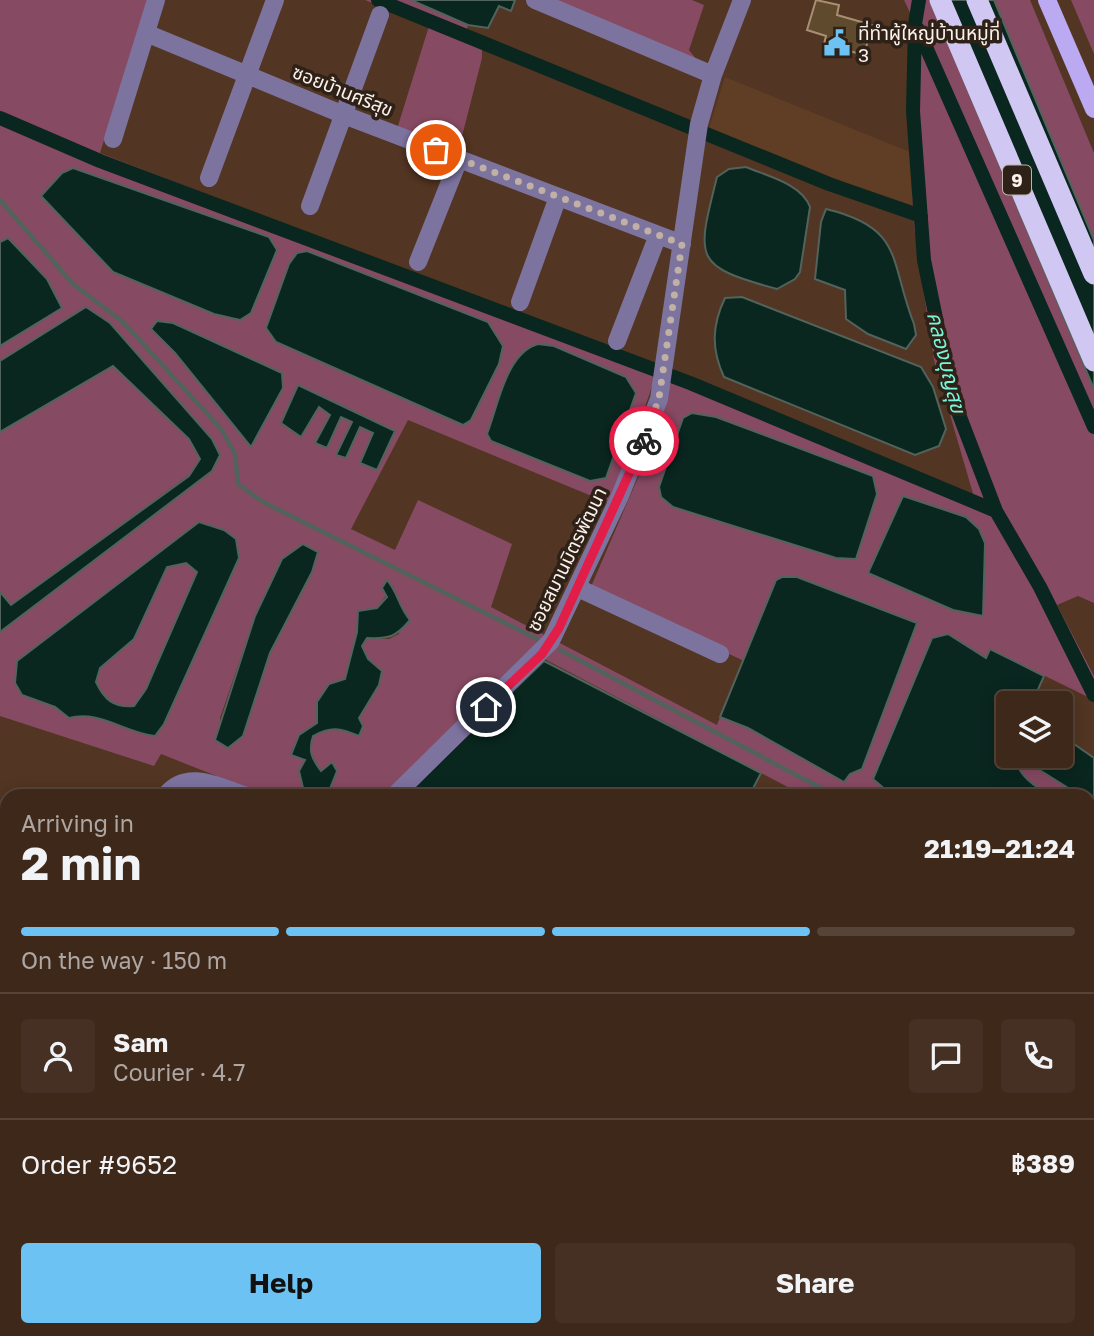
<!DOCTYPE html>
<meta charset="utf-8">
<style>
:root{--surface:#3e281a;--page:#453023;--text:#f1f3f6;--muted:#ada6a2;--line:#574439;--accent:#6cc3f3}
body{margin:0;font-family:"Golos Text","Noto Sans Thai",sans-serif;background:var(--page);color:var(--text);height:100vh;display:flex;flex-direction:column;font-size:26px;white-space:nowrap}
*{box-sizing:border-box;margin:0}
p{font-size:23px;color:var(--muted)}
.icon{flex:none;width:38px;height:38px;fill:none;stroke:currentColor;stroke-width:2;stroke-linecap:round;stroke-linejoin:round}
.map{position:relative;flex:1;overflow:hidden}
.panel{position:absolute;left:0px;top:789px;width:1096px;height:548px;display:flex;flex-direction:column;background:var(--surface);border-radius:21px 21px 0 0;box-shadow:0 4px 18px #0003,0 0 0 2px var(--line)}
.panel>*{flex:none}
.controls{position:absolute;left:996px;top:691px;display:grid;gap:14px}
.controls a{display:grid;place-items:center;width:77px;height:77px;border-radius:7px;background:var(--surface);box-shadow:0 4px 18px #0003,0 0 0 2px var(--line);font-size:35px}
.pin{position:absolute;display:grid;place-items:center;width:60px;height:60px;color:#fff;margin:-30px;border:4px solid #fff;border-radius:50%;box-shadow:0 2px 7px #0007}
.courier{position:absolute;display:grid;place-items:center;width:70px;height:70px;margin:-35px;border:5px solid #e11d48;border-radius:50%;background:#fff;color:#222;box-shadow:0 2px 9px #0007}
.overview em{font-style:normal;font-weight:700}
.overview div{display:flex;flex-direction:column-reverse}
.overview{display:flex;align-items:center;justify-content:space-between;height:119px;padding:0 21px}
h1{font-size:46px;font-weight:700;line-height:52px}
.bar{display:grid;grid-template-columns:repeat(4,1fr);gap:10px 7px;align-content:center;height:84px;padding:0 21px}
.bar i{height:9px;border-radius:5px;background:var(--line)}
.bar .current{background:var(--accent)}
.bar p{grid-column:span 4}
.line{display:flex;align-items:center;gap:18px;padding:0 21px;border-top:2px solid var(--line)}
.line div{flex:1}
.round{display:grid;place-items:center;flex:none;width:74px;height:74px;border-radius:7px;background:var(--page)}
.primary-button{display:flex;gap:14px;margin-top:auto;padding:14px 21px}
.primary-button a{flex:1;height:80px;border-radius:7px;background:var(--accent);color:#111;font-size:28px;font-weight:700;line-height:80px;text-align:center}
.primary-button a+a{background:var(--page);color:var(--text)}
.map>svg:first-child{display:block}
</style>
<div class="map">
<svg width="1094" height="1336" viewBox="0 0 1094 1336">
<rect width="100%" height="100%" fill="#523522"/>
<path fill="#603d25" d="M725 77 910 152 913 210 709 128Z"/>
<path fill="#874a63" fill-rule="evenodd" d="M0 0H148L100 153 649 364 654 381 611 504 408 420 351 529 395 550 418 500 512 544 491 607 717 725 720 717 748 728 775 581 744 661 590 589 643 466 672 372 974 497 934 360 914 227 908 109 912 17 904 0H1030L1094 153V603L1078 596 1057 605 1094 676V700L990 649 987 658 948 635 873 778 893 796H805L535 654 387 796H327L337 771 321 772 309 748 313 736C331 726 340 728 358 736L359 718 379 685 362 646 367 638 389 639 399 634V608L393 586 377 608 358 611 357 632 345 680 329 684 317 702V723L299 735 291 754 306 760 303 793 305 796H267L161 754 154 766 0 716V632L212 472V439L110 323 86 307 0 361V346L62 308 47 279 9 238 0 242ZM73 168 269 238 62 173ZM199 522 236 539 239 558 164 724 156 736C125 734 100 710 69 718L55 707 131 575ZM282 559 312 572 270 653 243 736 228 748 220 718 255 616Z
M365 0H411L468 25 464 40 482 46V58L458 152 397 129 429 26Z
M550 0H692L704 5 689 50 701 65Z
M1071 0H1094V54Z
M113 366 189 439 200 459 189 475 11 605 0 592V432Z
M186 563 197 571 146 689 134 706C113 708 105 699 96 682L100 668 134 639 167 567Z
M1015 756H1029L1030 764 1081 796C1044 796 1043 793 1016 768Z
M1089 1317H1094V1336L999 1333 997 1336H976L975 1330H1088Z"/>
<path fill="#09261f" stroke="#52635c" stroke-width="2" fill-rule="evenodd" d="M411 0H515L511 11 499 6 488 28 468 25Z
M930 0H994L1094 240V389Z
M746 167C767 176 802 184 810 207L800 272 795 279 777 289C693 266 696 260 717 177L729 169Z
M73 168 269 237 277 250 251 313 240 320 214 314 113 272 41 196 62 173Z
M826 209C905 228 889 261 914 324L916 335 906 349 868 334 846 319 845 290 815 279 821 222Z
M8 238 47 279 62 308 0 346V242Z
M307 251 488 322 503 346 499 364 471 420 463 425 276 342 266 328 289 264 297 253Z
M742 297 921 367 933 387 946 429 939 446 915 455 724 377C711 349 712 325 725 298Z
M86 307 110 323 212 439 220 455 212 471 0 632V592L11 605 189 476 200 459 189 439 113 366 0 432V361Z
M157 321 173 323 282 373 283 388 251 447 175 353 151 329Z
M538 344 554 346 626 377 636 393 606 478 590 481 491 441 487 434C498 406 506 353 538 344Z
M298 385 395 431 377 470 360 463 373 433 360 427 346 458 336 455 352 422 341 417 327 448 315 443 330 415 319 407 301 437 281 423Z
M692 413 716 417 873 476 877 494 856 559 836 558 673 507 661 497 659 487 683 418Z
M903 496 966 517 979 529 985 543 983 616 953 610 868 573Z
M199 522 224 530 236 539 239 558 164 724 155 736C125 733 100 710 69 718L55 707 22 695 15 683 17 661ZM186 563 197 572 146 689 134 706C113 708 104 699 96 682L100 668 134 639 167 567Z
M303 544 318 552 312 572 270 653 243 736 228 748 215 740 255 616 282 559Z
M782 577H797L917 623 862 769 850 774 844 782 748 728 720 717 776 580Z
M387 580C398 592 398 606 410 620 396 637 389 639 367 638L362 646 368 659 382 671 379 685 359 718 363 726 359 736C340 728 331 726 313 736 308 751 312 759 321 771L332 762 337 771 327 796H305L299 771 305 760 291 755 299 735 317 723V702L329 684 345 679 357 632 358 611 377 608 387 597 382 588Z
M948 634 986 658 990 649 1044 676 1032 703 1008 704V756H1015C1017 775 1035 787 1052 796H893L873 779 932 638Z
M544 661 761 773 749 796H404Z
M1061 735 1094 758V805L1089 801 1088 796H1081L1030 764 1029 756H1060Z
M1089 816 1094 819V915L1089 912Z"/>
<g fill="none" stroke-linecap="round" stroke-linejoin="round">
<path stroke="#52635c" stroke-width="4.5" d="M0 200 73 284 123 322 222 430 235 454 238 484 263 502 537 639
M560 650 836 796
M1088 932 1094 935"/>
<path stroke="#09261f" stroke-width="14" d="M378 0 829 184 921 216
M919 0 915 24 913 111 924 260 952 396 996 511 1040 587 1094 695
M918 29 1094 427
M0 118 100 161 690 383 996 511"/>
</g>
<path fill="#5f4a2e" stroke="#a79072" stroke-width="2" d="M816 0 839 5 837 15 872 25 864 55 824 44 826 36 807 30Z
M116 1330H246L244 1336H114Z"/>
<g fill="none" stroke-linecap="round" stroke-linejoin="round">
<path stroke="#7d739f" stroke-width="18" d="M535 0 713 75
M146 33 344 115 682 244
M113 139 156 0
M209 178 275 0
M310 206 380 15
M418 262 459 159
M520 302 558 197
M617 341 658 235
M578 588 720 654
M165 796C187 768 218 787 247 796
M394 796 551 641 620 496 659 399 699 124 713 75 742 0
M0 1122 7 1109"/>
<path stroke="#bba9f2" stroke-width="18" d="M1047 0 1094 109"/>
<path stroke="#d0c7f3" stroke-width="21" d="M940 0 1094 361
M977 0 1094 274"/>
</g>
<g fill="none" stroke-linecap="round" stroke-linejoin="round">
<path stroke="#c1b0a5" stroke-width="7" stroke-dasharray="0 12.6" d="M436 150 682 244 659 398 644 441"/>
<path stroke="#e11d48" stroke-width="9" d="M486 707 542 654 559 628 644 441"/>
</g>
<defs>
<g id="civic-bare" transform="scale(2.1)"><path d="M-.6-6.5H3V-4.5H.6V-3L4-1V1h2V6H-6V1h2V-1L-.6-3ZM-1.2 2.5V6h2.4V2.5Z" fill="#6cc3f3" stroke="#2e2118" stroke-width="2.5" paint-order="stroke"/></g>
</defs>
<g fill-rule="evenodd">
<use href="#civic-bare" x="837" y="43"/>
</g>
<g text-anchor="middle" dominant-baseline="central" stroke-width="7" stroke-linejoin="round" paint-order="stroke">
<rect fill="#2e2118" stroke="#bfb3ac" stroke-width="2" x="1003" y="165.5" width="28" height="29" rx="5"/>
<g font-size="18" font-weight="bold" fill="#fdf2eb">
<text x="1017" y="180">9</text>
</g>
<g font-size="19" fill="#fdf2eb" stroke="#2e2118" text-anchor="start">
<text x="858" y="32">ที่ทำผู้ใหญ่บ้านหมู่ที่<tspan x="858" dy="22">3</tspan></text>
</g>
<g font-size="19" fill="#fdf2eb" stroke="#2e2118">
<text transform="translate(343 90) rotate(22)">ซอยบ้านศรีสุข</text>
<text transform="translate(566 559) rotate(-64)">ซอยสมานมิตรพัฒนา</text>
</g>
<g font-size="21" font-style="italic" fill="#78f6d7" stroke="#2e2118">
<text transform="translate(947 362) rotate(76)">คลองบุญสุข</text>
</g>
</g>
</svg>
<div class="controls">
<a><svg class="icon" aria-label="layers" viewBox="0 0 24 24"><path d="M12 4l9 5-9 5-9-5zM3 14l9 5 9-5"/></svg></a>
</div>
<div class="pin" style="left:436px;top:150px;background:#ea580c"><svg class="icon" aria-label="bag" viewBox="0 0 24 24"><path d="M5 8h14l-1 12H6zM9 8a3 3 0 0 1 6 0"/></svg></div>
<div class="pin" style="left:486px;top:707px;background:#1f2937"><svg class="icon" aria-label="home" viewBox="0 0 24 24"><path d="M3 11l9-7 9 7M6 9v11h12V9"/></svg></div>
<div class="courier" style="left:644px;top:441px"><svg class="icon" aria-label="bike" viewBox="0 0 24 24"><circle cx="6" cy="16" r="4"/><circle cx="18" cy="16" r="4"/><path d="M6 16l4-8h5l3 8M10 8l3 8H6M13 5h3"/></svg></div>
<section class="panel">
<div class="overview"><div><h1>2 min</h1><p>Arriving in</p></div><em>21:19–21:24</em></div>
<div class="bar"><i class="current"></i><i class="current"></i><i class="current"></i><i></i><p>On the way · 150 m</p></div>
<div class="line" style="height:126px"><a class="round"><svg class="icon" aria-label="person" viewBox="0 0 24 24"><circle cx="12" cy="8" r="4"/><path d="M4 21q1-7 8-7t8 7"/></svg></a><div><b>Sam</b><p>Courier · 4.7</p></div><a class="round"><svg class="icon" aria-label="chat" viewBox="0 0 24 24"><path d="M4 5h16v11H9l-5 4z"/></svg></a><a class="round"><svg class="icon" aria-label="phone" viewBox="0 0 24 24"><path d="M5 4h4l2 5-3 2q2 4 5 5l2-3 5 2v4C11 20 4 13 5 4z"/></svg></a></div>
<div class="line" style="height:91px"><div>Order #9652</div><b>฿389</b></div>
<div class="primary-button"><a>Help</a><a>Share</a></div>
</section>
</div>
